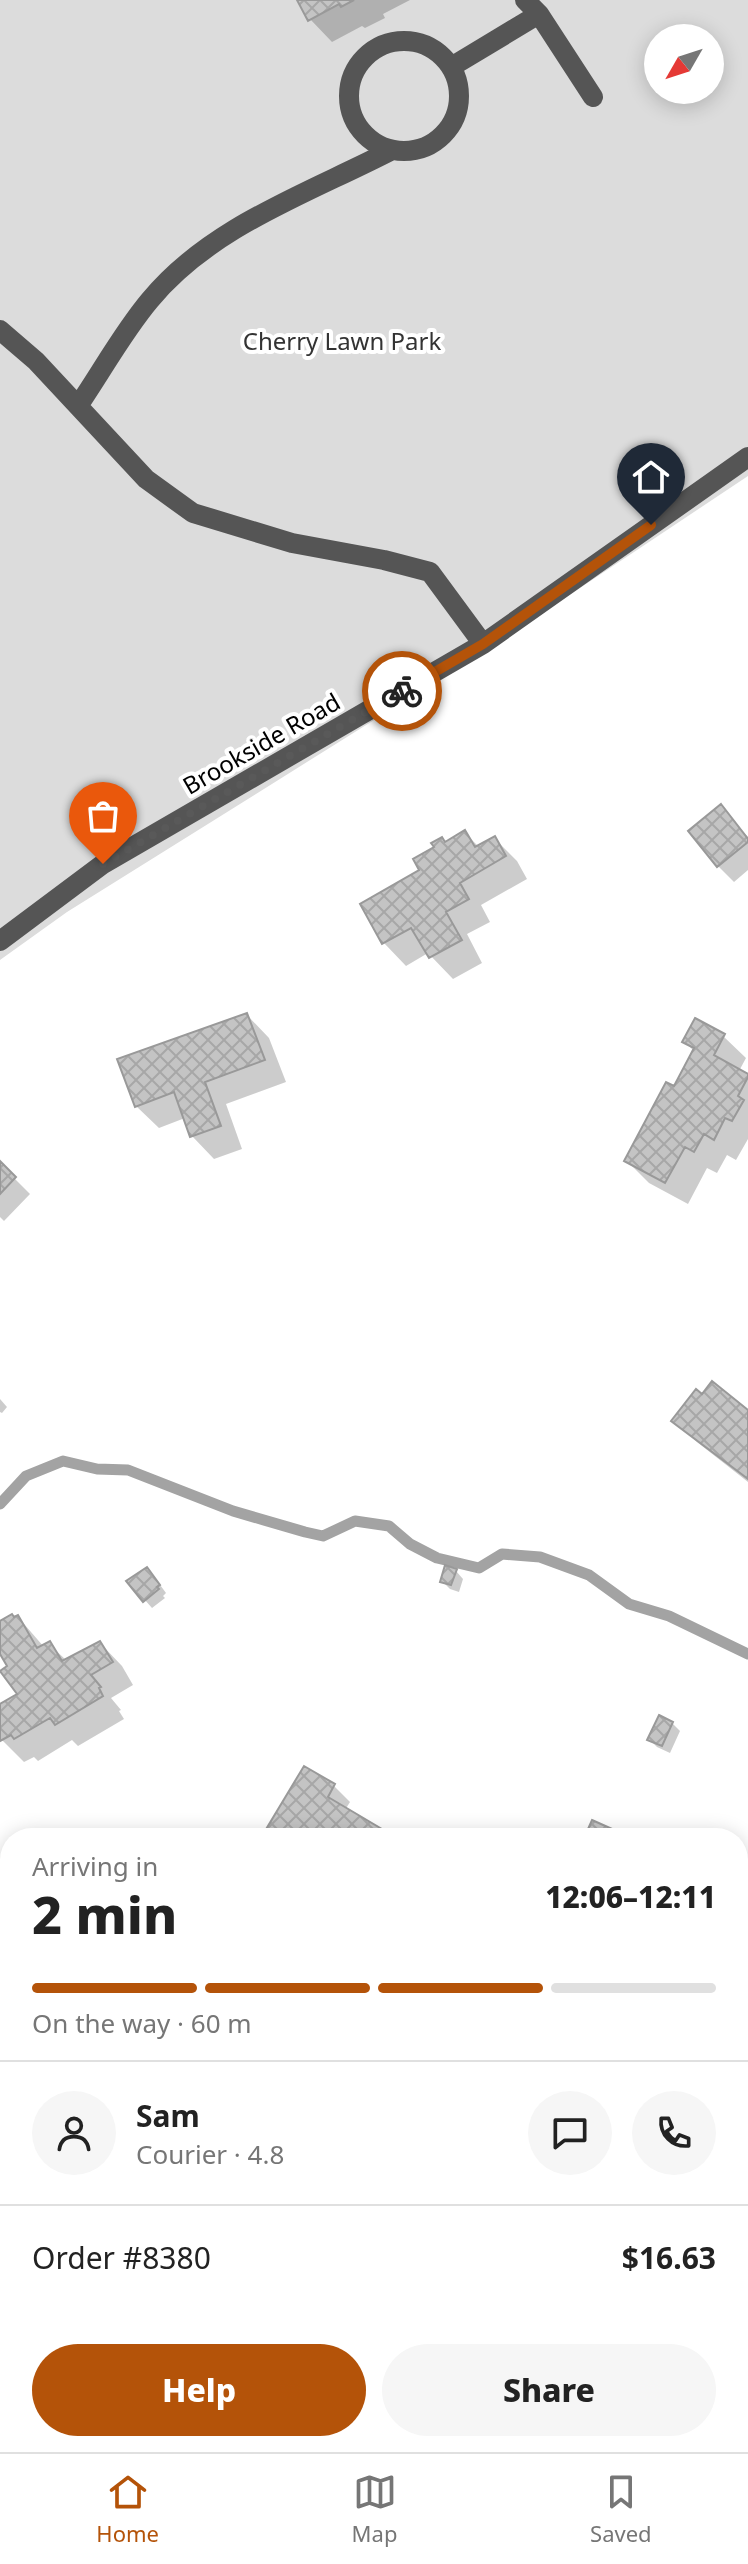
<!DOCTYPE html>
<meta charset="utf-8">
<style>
:root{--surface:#fff;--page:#f6f6f6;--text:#222;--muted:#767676;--line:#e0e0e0;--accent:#b45309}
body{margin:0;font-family:"Noto Sans",sans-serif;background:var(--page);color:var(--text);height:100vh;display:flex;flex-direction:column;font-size:30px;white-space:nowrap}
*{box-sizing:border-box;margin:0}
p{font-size:26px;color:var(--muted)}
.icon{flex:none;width:44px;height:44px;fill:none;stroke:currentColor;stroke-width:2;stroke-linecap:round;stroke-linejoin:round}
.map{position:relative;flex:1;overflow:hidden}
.drawer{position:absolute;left:0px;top:1828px;width:748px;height:624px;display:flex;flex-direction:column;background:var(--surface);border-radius:32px 32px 0 0;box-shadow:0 4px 20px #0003}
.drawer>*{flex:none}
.needle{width:52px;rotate:231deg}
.controls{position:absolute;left:644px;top:24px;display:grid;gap:16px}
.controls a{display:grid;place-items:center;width:80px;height:80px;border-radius:50%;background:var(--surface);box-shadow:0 4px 20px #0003;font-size:40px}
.pin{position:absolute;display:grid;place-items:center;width:68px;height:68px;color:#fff;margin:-82px -34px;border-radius:50% 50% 50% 0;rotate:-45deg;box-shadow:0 0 8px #0007}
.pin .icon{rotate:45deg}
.courier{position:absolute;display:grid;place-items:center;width:80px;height:80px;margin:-40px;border:6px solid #b45309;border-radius:50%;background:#fff;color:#222;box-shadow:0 2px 10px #0007}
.head em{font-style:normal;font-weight:800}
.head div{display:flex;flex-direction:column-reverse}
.head{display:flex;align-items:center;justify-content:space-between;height:136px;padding:0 32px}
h1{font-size:52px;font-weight:800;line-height:60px}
.bar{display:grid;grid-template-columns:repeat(4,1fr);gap:12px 8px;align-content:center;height:96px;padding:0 32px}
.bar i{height:10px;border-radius:6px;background:var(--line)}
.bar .current{background:var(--accent)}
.bar p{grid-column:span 4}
.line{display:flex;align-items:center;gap:20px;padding:0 32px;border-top:2px solid var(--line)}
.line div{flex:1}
.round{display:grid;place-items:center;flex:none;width:84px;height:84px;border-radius:42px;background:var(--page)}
.primary-button{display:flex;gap:16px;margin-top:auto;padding:16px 32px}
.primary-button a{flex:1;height:92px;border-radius:48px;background:var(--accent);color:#fff;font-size:32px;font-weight:800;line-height:92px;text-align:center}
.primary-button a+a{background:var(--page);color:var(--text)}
.tab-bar{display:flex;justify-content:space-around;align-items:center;height:112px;border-top:2px solid var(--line);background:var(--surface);font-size:22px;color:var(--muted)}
.tab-bar a{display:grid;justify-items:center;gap:4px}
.tab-bar .current{color:var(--accent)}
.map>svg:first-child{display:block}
</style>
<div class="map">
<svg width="748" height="2452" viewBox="0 0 748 2452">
<defs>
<pattern id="building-cross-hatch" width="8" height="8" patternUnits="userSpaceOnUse" patternTransform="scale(2)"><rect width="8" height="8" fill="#c4c4c4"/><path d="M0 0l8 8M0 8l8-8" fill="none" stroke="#a7a7a7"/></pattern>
</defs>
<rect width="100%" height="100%" fill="#fff"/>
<path fill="#dcdcdc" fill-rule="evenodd" d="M0 0H748V476L499 642 67 912 0 960ZM658 38H710V90H658Z"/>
<path fill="#0003" d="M299 0H410L383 14 385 18 365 28 362 26 332 42 310 19Z
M721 807 748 837V870L734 882 718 866Z
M465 833 479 847 494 838 517 861 527 879 481 905 490 922 467 934 482 963 453 979 428 953 406 966 384 943 362 905 422 871 445 844Z
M247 1015 269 1038 286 1082 226 1104 242 1149 214 1159 192 1136 185 1118 159 1128 136 1106Z
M723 1036 746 1058 739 1071 748 1076V1139L736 1160 727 1155 717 1173 707 1168 688 1204 649 1183 627 1161 675 1089 695 1052 685 1042Z
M0 1164 30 1194 4 1221 0 1217Z
M0 1399 7 1407 2 1413 0 1412Z
M748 1412V1482L697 1442 675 1420Z
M456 1571 463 1579 459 1592 450 1589 442 1581Z
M155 1578 166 1593 163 1596 165 1598 152 1608 129 1582Z
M18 1617 44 1647 49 1644 67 1661 100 1643 122 1666 133 1685 111 1698 121 1710 119 1711 124 1719 78 1746 72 1740 38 1761 34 1757 24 1762 0 1738V1706L20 1694 10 1666 0 1650V1623Z
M672 1723 680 1731 670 1753 657 1747 649 1739Z
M305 1768 334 1786 350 1802 345 1810 393 1838H275L268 1831Z
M10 2358V2391L1 2394 0 2362Z
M328 2442H336L345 2451 332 2452 325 2445Z
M428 2442H539L533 2452H473L467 2448 465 2452H439Z"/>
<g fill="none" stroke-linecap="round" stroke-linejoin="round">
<path stroke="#a3a3a3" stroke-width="11" d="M0 1504 26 1476 63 1461 97 1469 128 1470 233 1511 305 1532 323 1536 355 1521 389 1526 410 1544 437 1558 479 1568 502 1554 540 1557 589 1575 629 1604 669 1616 748 1654"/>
</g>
<path fill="url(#building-cross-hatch)" stroke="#999" stroke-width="2" d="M297 0H354L341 7 339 4 308 21Z
M721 804 748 839V842L717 867 688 831Z
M465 830 475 847 495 836 506 856 460 883 469 899 446 912 462 940 429 958 411 928 382 944 360 904 419 870 413 859 434 847 431 843 442 837 445 842Z
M247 1013 265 1060 205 1082 221 1126 190 1137 174 1092 135 1107 117 1059Z
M695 1018 725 1034 714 1055 748 1074V1077L738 1096 744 1100 732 1121 725 1118 714 1140 704 1134 694 1152 685 1147 665 1183 624 1161 666 1082 674 1086 694 1048 682 1042Z
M0 1161 16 1177 0 1194Z
M712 1381 748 1410V1479L671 1421 696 1389 702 1394Z
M445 1565 457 1569 451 1585 440 1582Z
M147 1567 160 1585 157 1587 159 1589 143 1602 126 1581Z
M12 1614 14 1617 18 1615 37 1648 50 1641 62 1661 100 1641 113 1662 91 1675 101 1687 99 1688 103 1696 55 1725 50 1718 14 1739 11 1735 0 1741V1704L17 1694 0 1671 7 1666 0 1654V1621Z
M659 1715 673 1722 662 1746 647 1740Z
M304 1766 335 1784 328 1797 397 1838H277L265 1831Z
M592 1820 630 1837V1838H584Z
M10 2356V2382L0 2385V2360Z
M738 2409 748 2413V2452H717L720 2442H738Z"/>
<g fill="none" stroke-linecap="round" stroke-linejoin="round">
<path stroke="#555" stroke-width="20" d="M525 0 539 14 593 97
M349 96a55 55 0 1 1 110 0a55 55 0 1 1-110 0Z
M451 67 539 14
M0 330 36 361 146 479 193 513 292 543 384 560 430 572 483 644
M78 406C102 371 123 332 150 300 211 226 309 193 392 150
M0 941 103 864 483 644 748 457
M0 2055 10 2045
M738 2278 748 2284"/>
</g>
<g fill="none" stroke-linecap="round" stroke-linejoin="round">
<path stroke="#595959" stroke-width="8" stroke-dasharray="0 14.4" d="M103 864 402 691"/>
<path stroke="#b45309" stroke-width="10" d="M402 691 483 644 651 525"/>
</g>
<g text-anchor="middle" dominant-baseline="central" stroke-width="8" stroke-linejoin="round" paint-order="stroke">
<g font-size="24" fill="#333" stroke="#fff">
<text x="342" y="340">Cherry Lawn Park</text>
</g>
<g font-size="24" fill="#000" stroke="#fff">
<text transform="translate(261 743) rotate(-30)">Brookside Road</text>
</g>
</g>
</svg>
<div class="controls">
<a><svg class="needle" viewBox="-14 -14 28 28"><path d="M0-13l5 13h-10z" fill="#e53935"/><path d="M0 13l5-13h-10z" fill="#767676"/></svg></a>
</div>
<div class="pin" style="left:103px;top:864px;background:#ea580c"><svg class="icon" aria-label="bag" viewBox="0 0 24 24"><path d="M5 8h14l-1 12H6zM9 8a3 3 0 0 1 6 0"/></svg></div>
<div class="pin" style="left:651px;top:525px;background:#1f2937"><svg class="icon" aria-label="home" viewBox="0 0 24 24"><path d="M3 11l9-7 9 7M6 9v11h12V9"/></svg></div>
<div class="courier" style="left:402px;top:691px"><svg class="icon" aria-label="bike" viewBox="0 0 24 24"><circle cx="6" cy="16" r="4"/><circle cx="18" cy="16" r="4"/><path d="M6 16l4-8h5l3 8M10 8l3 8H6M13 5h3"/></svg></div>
<section class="drawer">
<div class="head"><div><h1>2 min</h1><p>Arriving in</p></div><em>12:06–12:11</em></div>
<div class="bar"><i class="current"></i><i class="current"></i><i class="current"></i><i></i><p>On the way · 60 m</p></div>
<div class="line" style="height:144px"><a class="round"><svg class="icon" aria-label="person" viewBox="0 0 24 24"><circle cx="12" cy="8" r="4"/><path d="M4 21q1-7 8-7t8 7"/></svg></a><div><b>Sam</b><p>Courier · 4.8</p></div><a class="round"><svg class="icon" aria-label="chat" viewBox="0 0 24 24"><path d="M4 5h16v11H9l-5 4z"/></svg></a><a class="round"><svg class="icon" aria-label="phone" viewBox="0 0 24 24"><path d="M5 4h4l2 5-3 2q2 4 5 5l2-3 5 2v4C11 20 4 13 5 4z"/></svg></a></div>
<div class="line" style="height:104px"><div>Order #8380</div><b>$16.63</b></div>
<div class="primary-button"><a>Help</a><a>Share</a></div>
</section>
</div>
<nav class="tab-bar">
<a class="current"><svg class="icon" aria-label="home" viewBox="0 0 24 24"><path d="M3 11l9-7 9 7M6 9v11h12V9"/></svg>Home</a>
<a><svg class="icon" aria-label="map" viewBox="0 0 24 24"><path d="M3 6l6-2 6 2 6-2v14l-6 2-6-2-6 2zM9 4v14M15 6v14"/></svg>Map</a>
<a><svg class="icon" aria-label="saved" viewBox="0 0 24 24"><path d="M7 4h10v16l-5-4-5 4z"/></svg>Saved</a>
</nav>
